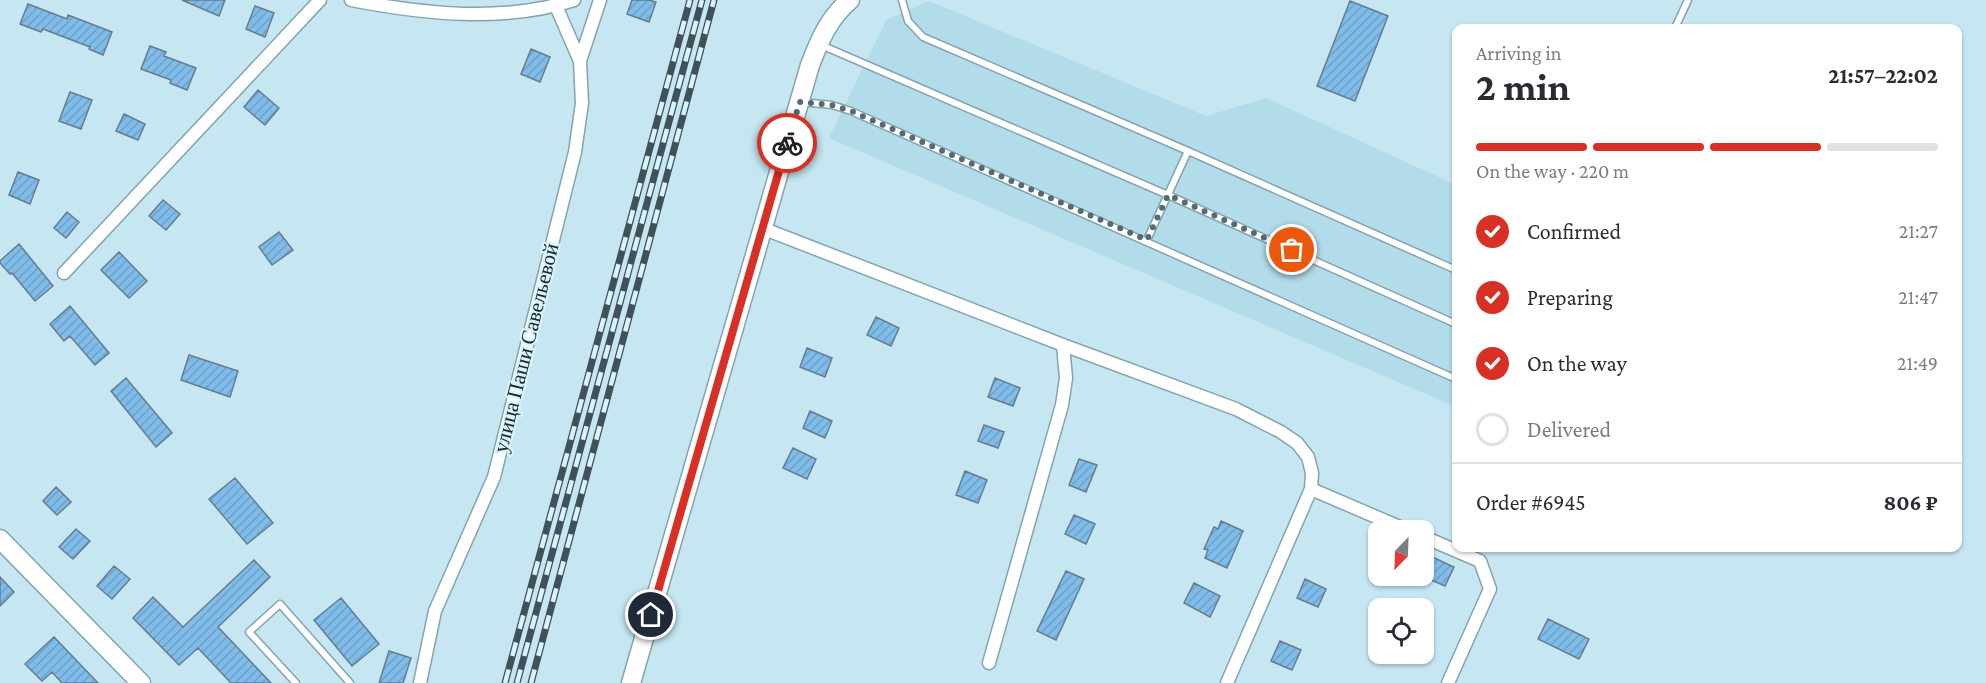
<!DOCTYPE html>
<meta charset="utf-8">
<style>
:root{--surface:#fff;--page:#f7f7f7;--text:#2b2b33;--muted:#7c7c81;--line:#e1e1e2;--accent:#d93025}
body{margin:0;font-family:"Crimson Pro",serif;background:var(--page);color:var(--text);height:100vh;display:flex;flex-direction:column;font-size:22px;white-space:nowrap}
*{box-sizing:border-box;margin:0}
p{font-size:20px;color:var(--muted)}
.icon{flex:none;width:33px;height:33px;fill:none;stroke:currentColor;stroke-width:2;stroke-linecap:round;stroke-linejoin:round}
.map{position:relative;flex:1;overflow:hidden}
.sheet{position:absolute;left:1452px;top:24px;width:510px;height:528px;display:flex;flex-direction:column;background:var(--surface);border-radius:12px;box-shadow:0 2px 4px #0004}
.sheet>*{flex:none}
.needle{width:39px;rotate:203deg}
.fabs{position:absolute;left:1368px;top:520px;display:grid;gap:12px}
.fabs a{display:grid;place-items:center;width:66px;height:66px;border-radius:12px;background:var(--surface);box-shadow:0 2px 4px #0004;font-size:30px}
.pin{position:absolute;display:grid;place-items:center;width:51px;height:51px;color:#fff;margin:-26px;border:3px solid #fff;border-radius:50%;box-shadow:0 2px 6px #0007}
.courier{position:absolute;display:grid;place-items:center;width:60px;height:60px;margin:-30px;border:4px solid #d93025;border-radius:50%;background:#fff;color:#222;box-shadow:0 2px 8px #0007}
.headline em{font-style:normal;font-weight:700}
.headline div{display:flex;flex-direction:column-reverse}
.headline{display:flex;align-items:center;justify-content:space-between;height:102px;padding:0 24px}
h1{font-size:39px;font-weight:700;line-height:45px}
.bar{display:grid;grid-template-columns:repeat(4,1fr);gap:9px 6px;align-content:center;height:72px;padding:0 24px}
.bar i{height:8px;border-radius:4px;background:var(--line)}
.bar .selected{background:var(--accent)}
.bar p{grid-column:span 4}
.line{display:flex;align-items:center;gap:15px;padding:0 24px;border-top:2px solid var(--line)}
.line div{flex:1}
ol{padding:0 24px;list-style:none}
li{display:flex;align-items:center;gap:18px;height:66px}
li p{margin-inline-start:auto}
li .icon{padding:6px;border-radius:50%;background:var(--accent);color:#fff;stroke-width:4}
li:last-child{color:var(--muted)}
li i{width:33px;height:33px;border:3px solid var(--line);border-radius:50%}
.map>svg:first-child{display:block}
</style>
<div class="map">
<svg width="1986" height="683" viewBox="0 0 1986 683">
<defs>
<pattern id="building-hatch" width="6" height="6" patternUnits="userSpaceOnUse" patternTransform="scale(1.5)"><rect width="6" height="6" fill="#80bce9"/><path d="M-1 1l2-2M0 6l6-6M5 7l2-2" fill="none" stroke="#6ea1c8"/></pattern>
</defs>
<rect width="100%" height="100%" fill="#c6e7f2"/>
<path fill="#b2dce9" d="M929 1 1206 116 1266 98 1456 185V407L829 138 886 20Z"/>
<path fill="url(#building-hatch)" stroke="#667c8e" stroke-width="1.5" d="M182 0H225L219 16Z
M632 0H649L656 2 649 22 627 14Z
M1350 1 1388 16 1355 101 1317 86Z
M28 4 67 19 68 15 112 32 103 55 89 49 90 47 43 29 41 32 20 24Z
M255 6 274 13 265 37 246 29Z
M150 46 166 52 164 56 196 68 187 90 170 83 171 80 141 69Z
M531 49 550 57 540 82 521 74Z
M258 90 279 108 265 125 244 107Z
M70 92 92 100 81 129 59 121Z
M124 114 145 124 138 140 116 131Z
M18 172 39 180 30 204 9 195Z
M163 200 180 214 166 230 149 216Z
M67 212 79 222 66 238 54 228Z
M279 232 293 250 272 265 259 247Z
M19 244 53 286 35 301 12 273 10 274 0 263V261Z
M119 252 147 281 129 298 101 270Z
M70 306 109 353 95 365 70 336 64 341 50 324Z
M876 317 899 328 891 346 867 335Z
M807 348 832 358 825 377 800 367Z
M189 355 238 371 230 397 181 380Z
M126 378 172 433 156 447 111 391Z
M995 378 1020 388 1013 406 988 397Z
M810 411 832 421 825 438 803 428Z
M984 425 1004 432 998 448 978 441Z
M793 448 816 459 807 479 783 468Z
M1079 459 1097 465 1086 492 1069 485Z
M965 471 987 480 978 503 956 495Z
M235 478 273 523 247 544 209 499Z
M56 487 71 502 57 515 43 501Z
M1074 515 1095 524 1086 544 1065 534Z
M1221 521 1243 531 1227 568 1205 558 1208 550 1204 549 1214 527 1218 529Z
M76 529 90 541 73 559 59 547Z
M1424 553 1454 567 1445 586 1424 577Z
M254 560 270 577 218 627 271 683H231L198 648 179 665 133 618 153 597 183 627Z
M114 566 130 579 112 599 97 586Z
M1066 571 1084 579 1056 640 1037 631Z
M0 577 14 592 0 606Z
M1305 579 1326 589 1318 607 1297 598Z
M1194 583 1220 596 1210 617 1184 603Z
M341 598 379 644 352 666 314 620Z
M1548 619 1589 639 1579 659 1538 639Z
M54 637 98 683H62L52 672 42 681 25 664Z
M1280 641 1301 650 1292 670 1271 661Z
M389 651 411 658 403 683H379Z"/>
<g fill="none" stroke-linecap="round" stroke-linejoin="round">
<g stroke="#84a4ad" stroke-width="9">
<path id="lane" d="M902 0 908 21 923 37 1188 151 1456 270
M1675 28 1688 0
M821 45 1168 195 1456 324
M801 102 832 105 851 111 1456 379
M1147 240 1188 151
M296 683 249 632 280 604 350 683"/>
</g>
<g stroke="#84a4ad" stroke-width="15">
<path id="street" d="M351 0C424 14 503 23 574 0
M580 61 600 0
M762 228 1063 345 1236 409 1281 432 1297 443 1308 457 1312 473 1311 489 1227 683
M64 273 320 0
M1311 489 1409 531
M1424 537 1480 561 1490 589 1448 683
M989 663 1062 405 1066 378 1063 345
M420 683 435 611 494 477 575 152 582 103 580 61 556 6"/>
</g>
<g stroke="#84a4ad" stroke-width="21">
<path id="secondary" d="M0 539 141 683
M631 683 810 65C820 39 829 18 850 0"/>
</g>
<use href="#lane" stroke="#fff" stroke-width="6"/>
<use href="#street" stroke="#fff" stroke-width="12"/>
<use href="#secondary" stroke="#fff" stroke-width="18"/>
<g stroke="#405157" stroke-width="7">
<path id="rail" d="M505 683 690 0
M517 683 702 0
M531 683 714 0"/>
</g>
<use href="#rail" stroke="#d8f3fc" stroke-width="4.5" stroke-dasharray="14" stroke-linecap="butt"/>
</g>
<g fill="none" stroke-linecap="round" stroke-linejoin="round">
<path stroke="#566a70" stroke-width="6" stroke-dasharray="0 10.8" d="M787 143 800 102 832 105 851 111 1147 240 1168 195 1292 250"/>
<path stroke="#d93025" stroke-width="8" d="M651 615 787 143"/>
</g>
<g text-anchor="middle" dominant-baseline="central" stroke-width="4.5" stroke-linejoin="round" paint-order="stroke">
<g font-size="21" fill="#19262a" stroke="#d8f3fc">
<text transform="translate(526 348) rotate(-76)">улица Паши Савельевой</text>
</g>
</g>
</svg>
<div class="fabs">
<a><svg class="needle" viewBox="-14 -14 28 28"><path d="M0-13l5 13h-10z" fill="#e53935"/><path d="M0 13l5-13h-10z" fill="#7c7c81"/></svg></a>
<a><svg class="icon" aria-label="locate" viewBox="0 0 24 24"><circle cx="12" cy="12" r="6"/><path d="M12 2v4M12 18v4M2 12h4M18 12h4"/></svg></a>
</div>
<div class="pin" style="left:1292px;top:250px;background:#ea580c"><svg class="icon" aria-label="bag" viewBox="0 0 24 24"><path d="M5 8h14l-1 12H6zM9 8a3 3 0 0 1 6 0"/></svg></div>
<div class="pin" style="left:651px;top:615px;background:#1f2937"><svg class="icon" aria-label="home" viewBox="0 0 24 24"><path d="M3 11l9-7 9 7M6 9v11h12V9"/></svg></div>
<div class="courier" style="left:787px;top:143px"><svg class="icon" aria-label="bike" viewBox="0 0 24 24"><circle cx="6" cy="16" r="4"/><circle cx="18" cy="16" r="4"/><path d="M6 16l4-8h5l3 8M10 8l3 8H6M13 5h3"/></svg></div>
<section class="sheet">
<div class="headline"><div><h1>2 min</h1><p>Arriving in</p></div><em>21:57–22:02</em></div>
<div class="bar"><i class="selected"></i><i class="selected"></i><i class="selected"></i><i></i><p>On the way · 220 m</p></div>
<ol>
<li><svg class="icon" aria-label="check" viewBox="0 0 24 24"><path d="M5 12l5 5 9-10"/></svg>Confirmed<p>21:27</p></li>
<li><svg class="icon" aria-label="check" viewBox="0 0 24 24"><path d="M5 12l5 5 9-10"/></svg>Preparing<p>21:47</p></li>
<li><svg class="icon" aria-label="check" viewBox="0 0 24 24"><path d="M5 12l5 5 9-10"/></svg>On the way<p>21:49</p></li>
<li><i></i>Delivered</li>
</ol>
<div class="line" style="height:78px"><div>Order #6945</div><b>806 ₽</b></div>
</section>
</div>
